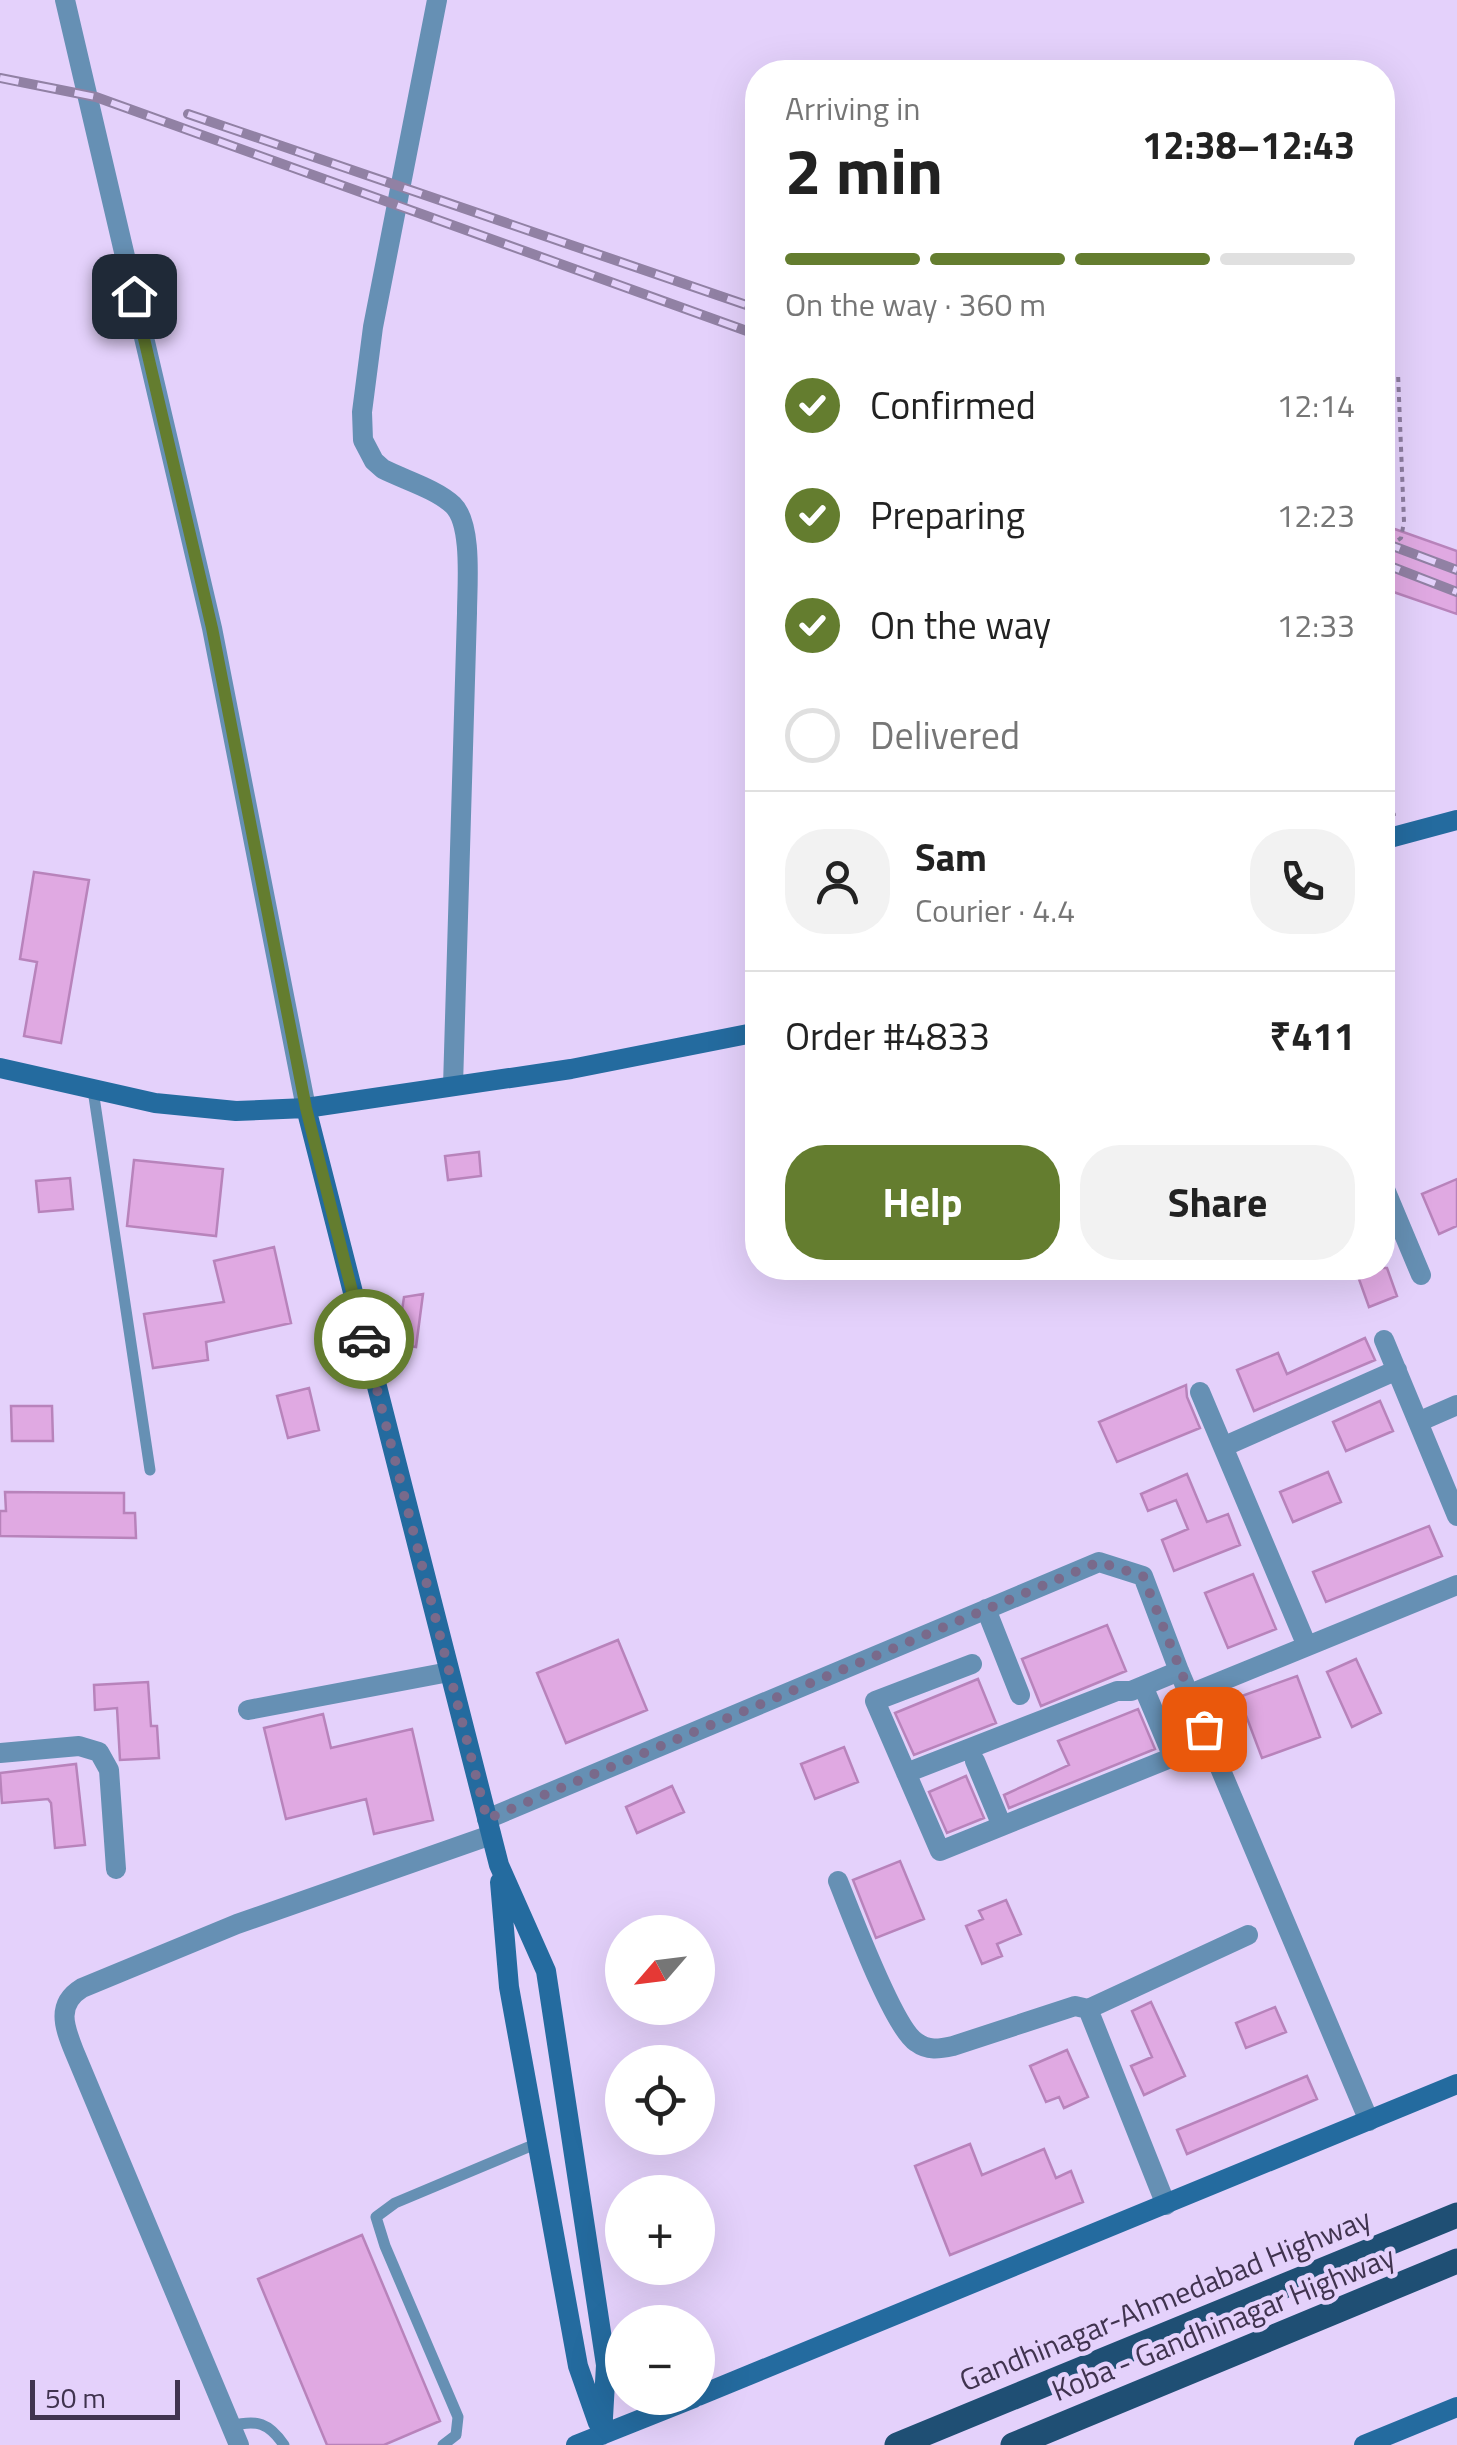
<!DOCTYPE html>
<meta charset="utf-8">
<style>
:root{--surface:#fff;--page:#f2f2f2;--text:#222;--muted:#767676;--line:#e0e0e0;--accent:#647d2f}
body{margin:0;font-family:"Titillium Web",sans-serif;background:var(--page);color:var(--text);height:100vh;display:flex;flex-direction:column;font-size:38px;white-space:nowrap}
*{box-sizing:border-box;margin:0}
p{font-size:32px;color:var(--muted)}
.icon{flex:none;width:55px;height:55px;fill:none;stroke:currentColor;stroke-width:2;stroke-linecap:round;stroke-linejoin:round}
.map{position:relative;flex:1;overflow:hidden}
.panel{position:absolute;left:745px;top:60px;width:650px;height:1220px;display:flex;flex-direction:column;background:var(--surface);border-radius:40px;box-shadow:0 10px 40px #0002}
.panel>*{flex:none}
.needle{width:65px;rotate:242deg}
.tools{position:absolute;left:605px;top:1915px;display:grid;gap:20px}
.tools a{display:grid;place-items:center;width:110px;height:110px;border-radius:50%;background:var(--surface);box-shadow:0 10px 40px #0002;font-size:50px}
.scale{position:absolute;left:30px;bottom:25px;width:150px;box-sizing:border-box;padding-left:10px;border:5px solid #40334f;border-top:0;font-size:28px;line-height:35px;white-space:nowrap;color:#40334f;-webkit-text-stroke:8px #e4d1fb;paint-order:stroke}
.pin{position:absolute;display:grid;place-items:center;width:85px;height:85px;color:#fff;margin:-42px;border-radius:20px;box-shadow:0 5px 15px #0006}
.courier{position:absolute;display:grid;place-items:center;width:100px;height:100px;margin:-50px;border:8px solid #647d2f;border-radius:50%;background:#fff;color:#222;box-shadow:0 2px 12px #0007}
.overview em{font-style:normal;font-weight:700}
.overview div{display:flex;flex-direction:column-reverse}
.overview{display:flex;align-items:center;justify-content:space-between;height:170px;padding:0 40px}
h1{font-size:65px;font-weight:700;line-height:75px}
.bar{display:grid;grid-template-columns:repeat(4,1fr);gap:15px 10px;align-content:center;height:120px;padding:0 40px}
.bar i{height:12px;border-radius:8px;background:var(--line)}
.bar .selected{background:var(--accent)}
.bar p{grid-column:span 4}
.line{display:flex;align-items:center;gap:25px;padding:0 40px;border-top:2px solid var(--line)}
.line div{flex:1}
.round{display:grid;place-items:center;flex:none;width:105px;height:105px;border-radius:40px;background:var(--page)}
ol{padding:0 40px;list-style:none}
li{display:flex;align-items:center;gap:30px;height:110px}
li p{margin-inline-start:auto}
li .icon{padding:10px;border-radius:50%;background:var(--accent);color:#fff;stroke-width:4}
li:last-child{color:var(--muted)}
li i{width:55px;height:55px;border:5px solid var(--line);border-radius:50%}
.cta{display:flex;gap:20px;margin-top:auto;padding:20px 40px}
.cta a{flex:1;height:115px;border-radius:40px;background:var(--accent);color:#fff;font-size:40px;font-weight:700;line-height:115px;text-align:center}
.cta a+a{background:var(--page);color:var(--text)}
.map>svg:first-child{display:block}
</style>
<div class="map">
<svg width="1457" height="2445" viewBox="0 0 1457 2445">
<rect width="100%" height="100%" fill="#e4d1fb"/>
<path fill="#e0a9e2" stroke="#b883bb" stroke-width="2.5" d="M1389 527 1457 551V614L1382 588V548Z
M34 872 89 880 61 1043 24 1036 37 962 20 959Z
M479 1152 481 1176 448 1180 445 1156Z
M134 1160 223 1169 216 1236 127 1226Z
M70 1178 73 1209 39 1212 36 1181Z
M1457 1179V1226L1439 1234 1422 1194Z
M274 1247 291 1323 206 1342 208 1360 153 1368 144 1314 224 1302 214 1261Z
M1355 1268H1387L1397 1296 1369 1307Z
M423 1294 416 1347 397 1344 404 1297Z
M1365 1338 1375 1360 1254 1411 1237 1370 1278 1353 1287 1374Z
M1186 1385 1187 1397 1200 1428 1117 1462 1099 1422Z
M309 1388 319 1430 288 1438 277 1396Z
M1380 1401 1393 1431 1346 1451 1333 1422Z
M11 1406H52L53 1441H12Z
M1328 1472 1341 1502 1293 1522 1280 1492Z
M1187 1474 1207 1522 1228 1514 1240 1545 1174 1571 1162 1540 1188 1529 1176 1500 1148 1511 1141 1494Z
M5 1492 124 1493V1513H135L136 1538 0 1536V1511H6Z
M1429 1526 1442 1556 1326 1602 1313 1572Z
M1253 1574 1276 1629 1228 1648 1205 1593Z
M1107 1625 1126 1671 1041 1706 1022 1659Z
M618 1640 647 1710 566 1743 537 1673Z
M1356 1659 1381 1713 1352 1727 1327 1672Z
M1297 1676 1320 1737 1262 1758 1239 1697Z
M978 1679 996 1723 914 1755 895 1713Z
M148 1682 151 1726H157L159 1758 120 1760 117 1708 95 1710 94 1685Z
M1138 1709 1155 1749 1009 1808 1004 1795 1069 1765 1058 1741Z
M323 1714 331 1748 412 1729 433 1820 374 1834 366 1799 286 1819 264 1728Z
M844 1747 858 1782 815 1799 801 1764Z
M76 1764 85 1845 55 1848 51 1803 48 1799 2 1803 0 1773Z
M966 1776 984 1818 947 1833 929 1792Z
M672 1786 684 1812 637 1833 626 1807Z
M900 1861 924 1919 876 1938 853 1880Z
M1006 1900 1021 1934 997 1944 1002 1956 982 1964 966 1926 983 1919 979 1911Z
M1151 2002 1185 2076 1144 2095 1131 2066 1152 2057 1132 2011Z
M1275 2007 1286 2032 1246 2048 1236 2023Z
M1067 2050 1088 2097 1064 2108 1059 2097 1046 2102 1030 2066Z
M1307 2076 1317 2099 1187 2154 1177 2130Z
M970 2144 982 2175 1044 2149 1056 2178 1071 2171 1083 2202 950 2255 915 2166Z
M362 2235 440 2421 384 2445H327L258 2279Z"/>
<g fill="none" stroke-linecap="round" stroke-linejoin="round">
<path stroke="#8d7da0" stroke-width="4" stroke-dasharray="5 5" stroke-linecap="butt" d="M1382 552 1401 538 1404 522 1398 373
M1382 744 1394 816"/>
<path stroke="#6690b4" stroke-width="11" d="M93 1090 150 1470
M231 2426C257 2419 269 2423 284 2445
M443 2445 456 2435 458 2417 385 2246 376 2217 395 2203 538 2143"/>
<path stroke="#6690b4" stroke-width="20" d="M65 0 212 628 306 1108
M437 0 373 327 362 412 363 440 374 461 383 469C405 480 436 489 453 505 473 524 467 587 467 613L453 1086
M1382 1182 1421 1275
M1384 1340 1457 1516
M1200 1392 1307 1646
M1418 1422 1457 1405
M1225 1446 1397 1370
M986 1609 1020 1695
M972 1664 875 1701 940 1851 1173 1757 1143 1686
M1190 1694 1457 1585
M248 1710 449 1672
M0 1753 79 1746 99 1752 109 1770 116 1869
M975 1761 1002 1826
M906 1773 1117 1691H1131L1179 1671
M487 1819 1099 1562 1143 1576 1179 1671 1369 2121
M838 1881C851 1913 893 2027 916 2042 928 2051 939 2049 953 2046L1075 2006 1088 2009 1166 2205
M1088 2009 1248 1935
M239 2445 74 2051C64 2026 56 2004 82 1988L237 1924 491 1835"/>
<path stroke="#246b9f" stroke-width="20" d="M1382 840 1457 820
M0 1068 155 1103 236 1111 306 1108 571 1069 758 1032
M306 1108 499 1865 546 1971 606 2365 602 2435
M500 1882 509 1987 578 2366 598 2423
M698 2396 1457 2084
M576 2445 694 2398
M1364 2445 1457 2407"/>
<path stroke="#1f4f74" stroke-width="25" d="M897 2445 1457 2215
M1013 2445 1457 2261"/>
<g stroke="#9181a4" stroke-width="10">
<path id="rail" d="M0 78 96 97 758 335
M188 114 758 309
M1382 542 1457 570
M1382 563 1457 592"/>
</g>
<use href="#rail" stroke="#e4d1fb" stroke-width="6" stroke-dasharray="19" stroke-linecap="butt"/>
</g>
<g fill="none" stroke-linecap="round" stroke-linejoin="round">
<path stroke="#796a8b" stroke-width="10" stroke-dasharray="0 18" d="M364 1339 487 1819 1099 1562 1143 1576 1204 1729"/>
<path stroke="#647d2f" stroke-width="12" d="M134 296 212 628 306 1108 364 1339"/>
</g>
<g text-anchor="middle" dominant-baseline="central" stroke-width="9" stroke-linejoin="round" paint-order="stroke">
<g font-size="30" fill="#40334f" stroke="#e4d1fb">
<text transform="translate(1165 2299) rotate(-22)">Gandhinagar-Ahmedabad Highway</text>
<text transform="translate(1223 2323) rotate(-22)">Koba - Gandhinagar Highway</text>
</g>
</g>
</svg>
<div class="tools">
<a><svg class="needle" viewBox="-14 -14 28 28"><path d="M0-13l5 13h-10z" fill="#e53935"/><path d="M0 13l5-13h-10z" fill="#767676"/></svg></a>
<a><svg class="icon" aria-label="locate" viewBox="0 0 24 24"><circle cx="12" cy="12" r="6"/><path d="M12 2v4M12 18v4M2 12h4M18 12h4"/></svg></a>
<a>+</a>
<a>−</a>
</div>
<div class="scale">50 m</div>
<div class="pin" style="left:1204px;top:1729px;background:#ea580c"><svg class="icon" aria-label="bag" viewBox="0 0 24 24"><path d="M5 8h14l-1 12H6zM9 8a3 3 0 0 1 6 0"/></svg></div>
<div class="pin" style="left:134px;top:296px;background:#1f2937"><svg class="icon" aria-label="home" viewBox="0 0 24 24"><path d="M3 11l9-7 9 7M6 9v11h12V9"/></svg></div>
<div class="courier" style="left:364px;top:1339px"><svg class="icon" aria-label="car" viewBox="0 0 24 24"><path d="M5 17H2v-5l4-1 3-4h7l3 4 3 1v5h-3M9 17h6M6 11h13"/><circle cx="7" cy="17" r="2"/><circle cx="17" cy="17" r="2"/></svg></div>
<section class="panel">
<div class="overview"><div><h1>2 min</h1><p>Arriving in</p></div><em>12:38–12:43</em></div>
<div class="bar"><i class="selected"></i><i class="selected"></i><i class="selected"></i><i></i><p>On the way · 360 m</p></div>
<ol>
<li><svg class="icon" aria-label="check" viewBox="0 0 24 24"><path d="M5 12l5 5 9-10"/></svg>Confirmed<p>12:14</p></li>
<li><svg class="icon" aria-label="check" viewBox="0 0 24 24"><path d="M5 12l5 5 9-10"/></svg>Preparing<p>12:23</p></li>
<li><svg class="icon" aria-label="check" viewBox="0 0 24 24"><path d="M5 12l5 5 9-10"/></svg>On the way<p>12:33</p></li>
<li><i></i>Delivered</li>
</ol>
<div class="line" style="height:180px"><a class="round"><svg class="icon" aria-label="person" viewBox="0 0 24 24"><circle cx="12" cy="8" r="4"/><path d="M4 21q1-7 8-7t8 7"/></svg></a><div><b>Sam</b><p>Courier · 4.4</p></div><a class="round"><svg class="icon" aria-label="phone" viewBox="0 0 24 24"><path d="M5 4h4l2 5-3 2q2 4 5 5l2-3 5 2v4C11 20 4 13 5 4z"/></svg></a></div>
<div class="line" style="height:130px"><div>Order #4833</div><b>₹411</b></div>
<div class="cta"><a>Help</a><a>Share</a></div>
</section>
</div>
